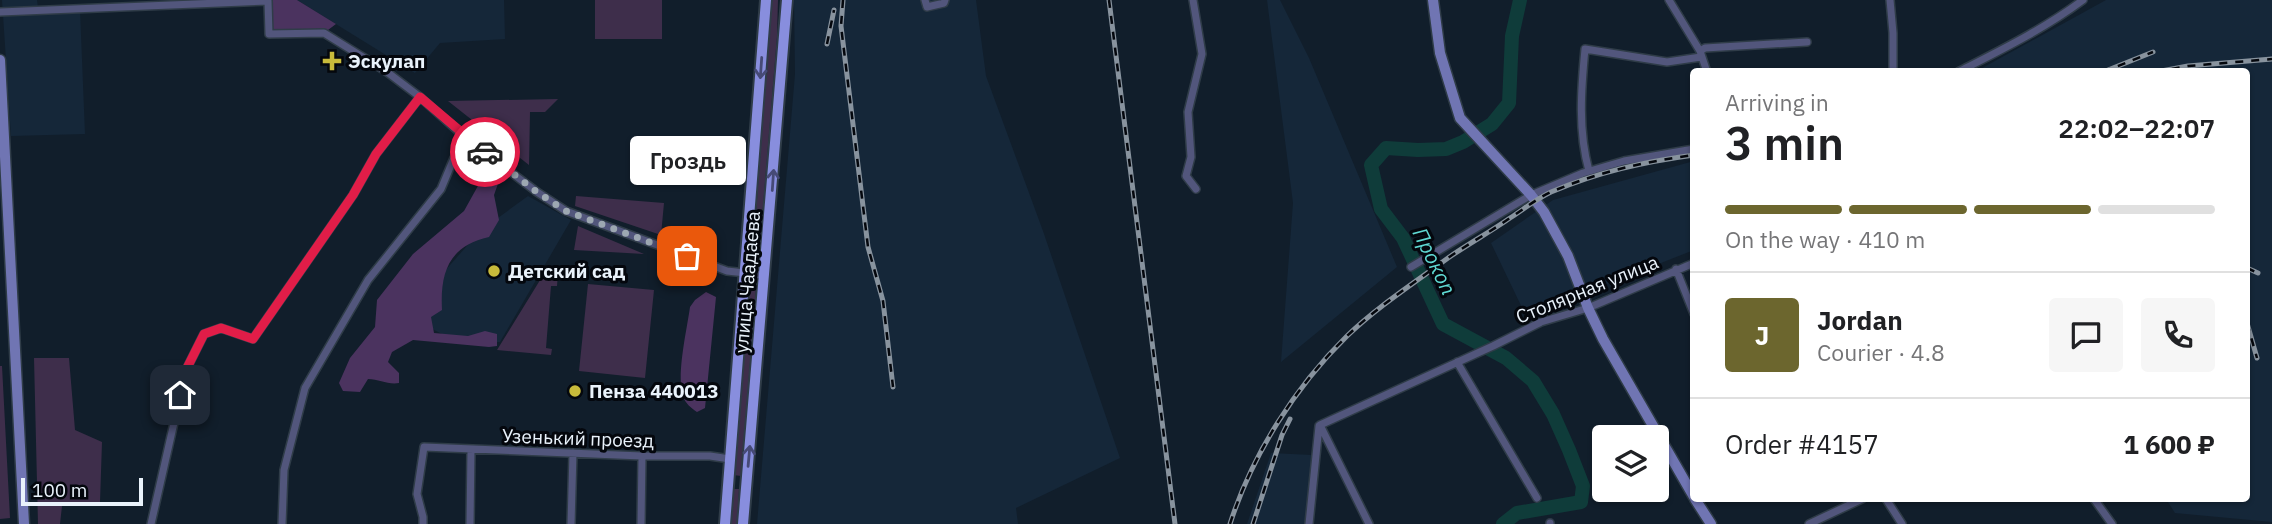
<!DOCTYPE html>
<meta charset="utf-8">
<style>
:root{--surface:#fff;--page:#f6f6f6;--text:#202124;--muted:#757577;--line:#e0e0e0;--accent:#6c662e}
body{margin:0;font-family:"IBM Plex Sans",sans-serif;background:var(--page);color:var(--text);height:100vh;display:flex;flex-direction:column;font-size:26px;white-space:nowrap}
*{box-sizing:border-box;margin:0}
p{font-size:23px;color:var(--muted)}
.icon{flex:none;width:38px;height:38px;fill:none;stroke:currentColor;stroke-width:2;stroke-linecap:round;stroke-linejoin:round}
.map{position:relative;flex:1;overflow:hidden}
.drawer{position:absolute;left:1690px;top:68px;width:560px;height:434px;display:flex;flex-direction:column;background:var(--surface);border-radius:7px;box-shadow:0 2px 5px #0004}
.drawer>*{flex:none}
.fabs{position:absolute;left:1592px;top:425px;display:grid;gap:14px}
.fabs a{display:grid;place-items:center;width:77px;height:77px;border-radius:7px;background:var(--surface);box-shadow:0 2px 5px #0004;font-size:35px}
.scale{position:absolute;left:21px;bottom:18px;width:122px;box-sizing:border-box;padding-left:7px;border:4px solid #e9f2fb;border-top:0;font-size:19px;line-height:24px;white-space:nowrap;color:#e9f2fb;-webkit-text-stroke:5px #04070d;paint-order:stroke}
.pin{position:absolute;display:grid;place-items:center;width:60px;height:60px;color:#fff;margin:-30px;border-radius:14px;box-shadow:0 4px 10px #0006}
.courier{position:absolute;display:grid;place-items:center;width:70px;height:70px;margin:-35px;border:5px solid #e11d48;border-radius:50%;background:#fff;color:#222;box-shadow:0 2px 9px #0007}
.bubble{position:absolute;height:49px;border-radius:7px;background:var(--surface);box-shadow:0 2px 5px #0004;font-size:23px;font-weight:600;line-height:49px;text-align:center}
.summary em{font-style:normal;font-weight:600}
.summary div{display:flex;flex-direction:column-reverse}
.summary{display:flex;align-items:center;justify-content:space-between;height:119px;padding:0 35px}
h1{font-size:46px;font-weight:600;line-height:52px}
.bar{display:grid;grid-template-columns:repeat(4,1fr);gap:10px 7px;align-content:center;height:84px;padding:0 35px}
.bar i{height:9px;border-radius:5px;background:var(--line)}
.bar .on{background:var(--accent)}
.bar p{grid-column:span 4}
.line{display:flex;align-items:center;gap:18px;padding:0 35px;border-top:2px solid var(--line)}
.line div{flex:1}
.round{display:grid;place-items:center;flex:none;width:74px;height:74px;border-radius:7px;background:var(--page)}
.map>svg:first-child{display:block}
</style>
<div class="map">
<svg width="2272" height="524" viewBox="0 0 2272 524">
<rect width="100%" height="100%" fill="#111e2b"/>
<path fill="#152739" d="M2 0H37L38 8 80 10 85 134 11 136Z
M297 0H504L505 39 440 43 415 73Z
M794 0H976L986 76 1043 231 1120 458 1016 508 1018 524H757L795 74Z
M1267 0H1280L1309 58 1397 267 1281 362 1293 203Z
M2106 0H2272V522L2175 513 2166 499H2247V72H1975Z
M1694 161V250L1526 316 1491 243 1553 200Z
M528 196 571 220 500 342H457L421 323 443 273 480 231Z
M1271 453 1312 455 1305 524H1247Z"/>
<path fill="#3e2e4b" d="M595 0H662V39H595Z
M772 0H778L777 37 758 267 755 268 752 266Z
M558 99 545 112H530L529 165 448 101Z
M576 196 664 203 661 235 575 206Z
M578 226 644 254 574 250Z
M545 272 558 273 557 286H551L546 348 552 349 551 355 497 350Z
M588 284 654 290 645 378 579 371Z
M753 284 756 287 741 476 733 475 749 286Z
M34 358H69L75 430 102 442 100 502 62 506 60 524H38Z
M0 366H2L10 518 0 519Z
M733 489H739L737 524H730Z"/>
<path fill="#4b335f" d="M214 0H297L336 24 324 33 269 34 268 1Z
M489 166 499 168 500 178 494 195 499 220 489 237C449 246 440 272 442 310L431 317 434 333 468 336 485 331 497 334V346L489 347 413 340 392 352 388 362 399 373V383C388 385 379 379 368 379L360 392 343 391 339 383 350 358 375 327 377 300 413 254 464 211Z
M706 292 716 297 705 408 697 412C691 408 685 403 683 396 676 376 687 329 690 307L695 300Z"/>
<g fill="none" stroke-linecap="round" stroke-linejoin="round">
<path stroke="#0f3c3a" stroke-width="14" d="M1503 524 1517 513 1581 502 1583 486 1569 450 1553 414 1533 381 1506 358 1443 324 1403 238 1381 209 1371 165 1386 148 1418 150 1446 149 1463 142 1492 124 1509 103 1512 36 1520 0"/>
<g stroke="#2f3c48" stroke-width="10">
<path id="street" d="M925 0 927 7 944 3 945 0
M1193 0 1202 54 1188 112 1191 157 1186 176 1196 189
M1669 0 1700 51 1707 72
M1890 0 1893 33V72
M0 12 268 1 269 34 324 33 387 72 420 97 467 139 537 192 566 211 727 271 765 275
M1700 51 1705 48 1807 42
M1958 72C2001 50 2044 29 2083 0
M1589 171C1578 131 1581 90 1585 49L1667 62 1701 57
M1411 267 1531 195 1583 173 1624 161 1694 149
M1676 269 1694 314
M1457 362 1537 498
M1320 425 1493 346 1541 322 1588 308 1694 263
M1320 425 1369 524
M1886 499 1902 524
M2094 499 2112 524
M1550 523V524
M151 524 186 370 204 334 221 328 253 339 353 195 376 154 420 97
M282 524 284 470 305 388 368 280 441 189 454 158 467 139
M423 524V517L417 494 424 447 642 456H710L730 459
M470 524 471 450
M571 524 573 453
M641 524 642 456
M1309 524 1319 426
M1809 524 1862 499"/>
</g>
<g stroke="#2f3c48" stroke-width="13">
<path id="secondary" d="M1433 0 1440 53 1460 118 1531 195 1544 212 1568 256 1588 308 1603 339 1694 497
M0 60 24 524
M1695 499 1711 524"/>
</g>
<g stroke="#2f3c48" stroke-width="14">
<path id="primary" d="M725 524 766 0
M743 524 787 0"/>
</g>
<use href="#street" stroke="#52567c" stroke-width="7"/>
<use href="#secondary" stroke="#7075b3" stroke-width="10"/>
<use href="#primary" stroke="#888ede" stroke-width="10"/>
<g stroke="#88939e" stroke-width="5">
<path id="rail" d="M843 0 841 26 868 247 883 301 893 387
M1109 0 1175 524
M827 44 834 10
M2103 72 2153 52
M2156 72 2188 66 2272 59
M2247 268 2258 273
M2247 323 2257 358
M1230 524C1252 455 1295 387 1347 336 1377 307 1414 283 1448 258 1468 244 1490 232 1510 218 1524 209 1536 199 1551 192 1598 172 1643 162 1694 155
M1253 524 1282 435 1290 419"/>
</g>
<use href="#rail" stroke="#04070d" stroke-width="2.5" stroke-dasharray="8" stroke-linecap="butt"/>
</g>
<defs><path id="oneway-shaft" d="M-6 0H5M1.5-3L5.5 0L1.5 3" fill="none" stroke-width="1.6" stroke-linecap="round" stroke-linejoin="round" transform="scale(1.75)"/></defs>
<g stroke="#464a76">
<use href="#oneway-shaft" transform="translate(761 68) rotate(94)"/>
<use href="#oneway-shaft" transform="translate(773 180) rotate(-86)"/>
<use href="#oneway-shaft" transform="translate(749 456) rotate(-85)"/>
</g>
<g fill="none" stroke-linecap="round" stroke-linejoin="round">
<path stroke="#9da8b2" stroke-width="7" stroke-dasharray="0 12.6" d="M485 152 537 192 566 211 687 256"/>
<path stroke="#e11d48" stroke-width="9" d="M180 395 186 370 204 334 221 328 253 339 353 195 376 154 420 97 485 152"/>
</g>
<g fill="#c8bb3b" stroke="#04070d" stroke-width="2.5">
<path d="M328.5 50.5h7v7h7v7h-7v7h-7v-7h-7v-7h7z"/>
<circle cx="494" cy="271" r="7"/>
<circle cx="575" cy="391" r="7"/>
</g>
<g text-anchor="middle" dominant-baseline="central" stroke-width="6" stroke-linejoin="round" paint-order="stroke">
<g font-size="19" font-weight="bold" fill="#e9f2fb" stroke="#04070d" text-anchor="start">
<text x="348" y="61">Эскулап</text>
<text x="508" y="271">Детский сад</text>
<text x="589" y="391">Пенза 440013</text>
</g>
<g font-size="19" fill="#e9f2fb" stroke="#04070d">
<text transform="translate(747 282) rotate(-85)">улица Чаадаева</text>
<text transform="translate(1587 289) rotate(-22)">Столярная улица</text>
<text transform="translate(578 438) rotate(2)">Узенький проезд</text>
</g>
<g font-size="21" font-style="italic" fill="#60dad4" stroke="#04070d">
<text transform="translate(1435 261) rotate(64)">Прокоп</text>
</g>
</g>
</svg>
<div class="fabs">
<a><svg class="icon" aria-label="layers" viewBox="0 0 24 24"><path d="M12 4l9 5-9 5-9-5zM3 14l9 5 9-5"/></svg></a>
</div>
<div class="scale">100 m</div>
<div class="pin" style="left:687px;top:256px;background:#ea580c"><svg class="icon" aria-label="bag" viewBox="0 0 24 24"><path d="M5 8h14l-1 12H6zM9 8a3 3 0 0 1 6 0"/></svg></div>
<div class="pin" style="left:180px;top:395px;background:#1f2937"><svg class="icon" aria-label="home" viewBox="0 0 24 24"><path d="M3 11l9-7 9 7M6 9v11h12V9"/></svg></div>
<div class="courier" style="left:485px;top:152px"><svg class="icon" aria-label="car" viewBox="0 0 24 24"><path d="M5 17H2v-5l4-1 3-4h7l3 4 3 1v5h-3M9 17h6M6 11h13"/><circle cx="7" cy="17" r="2"/><circle cx="17" cy="17" r="2"/></svg></div>
<div class="bubble" style="left:630px;top:136px;width:116px">Гроздь</div>
<section class="drawer">
<div class="summary"><div><h1>3 min</h1><p>Arriving in</p></div><em>22:02–22:07</em></div>
<div class="bar"><i class="on"></i><i class="on"></i><i class="on"></i><i></i><p>On the way · 410 m</p></div>
<div class="line" style="height:126px"><b class="round" style="background:var(--accent);color:#fff">J</b><div><b>Jordan</b><p>Courier · 4.8</p></div><a class="round"><svg class="icon" aria-label="chat" viewBox="0 0 24 24"><path d="M4 5h16v11H9l-5 4z"/></svg></a><a class="round"><svg class="icon" aria-label="phone" viewBox="0 0 24 24"><path d="M5 4h4l2 5-3 2q2 4 5 5l2-3 5 2v4C11 20 4 13 5 4z"/></svg></a></div>
<div class="line" style="height:91px"><div>Order #4157</div><b>1 600 ₽</b></div>
</section>
</div>
